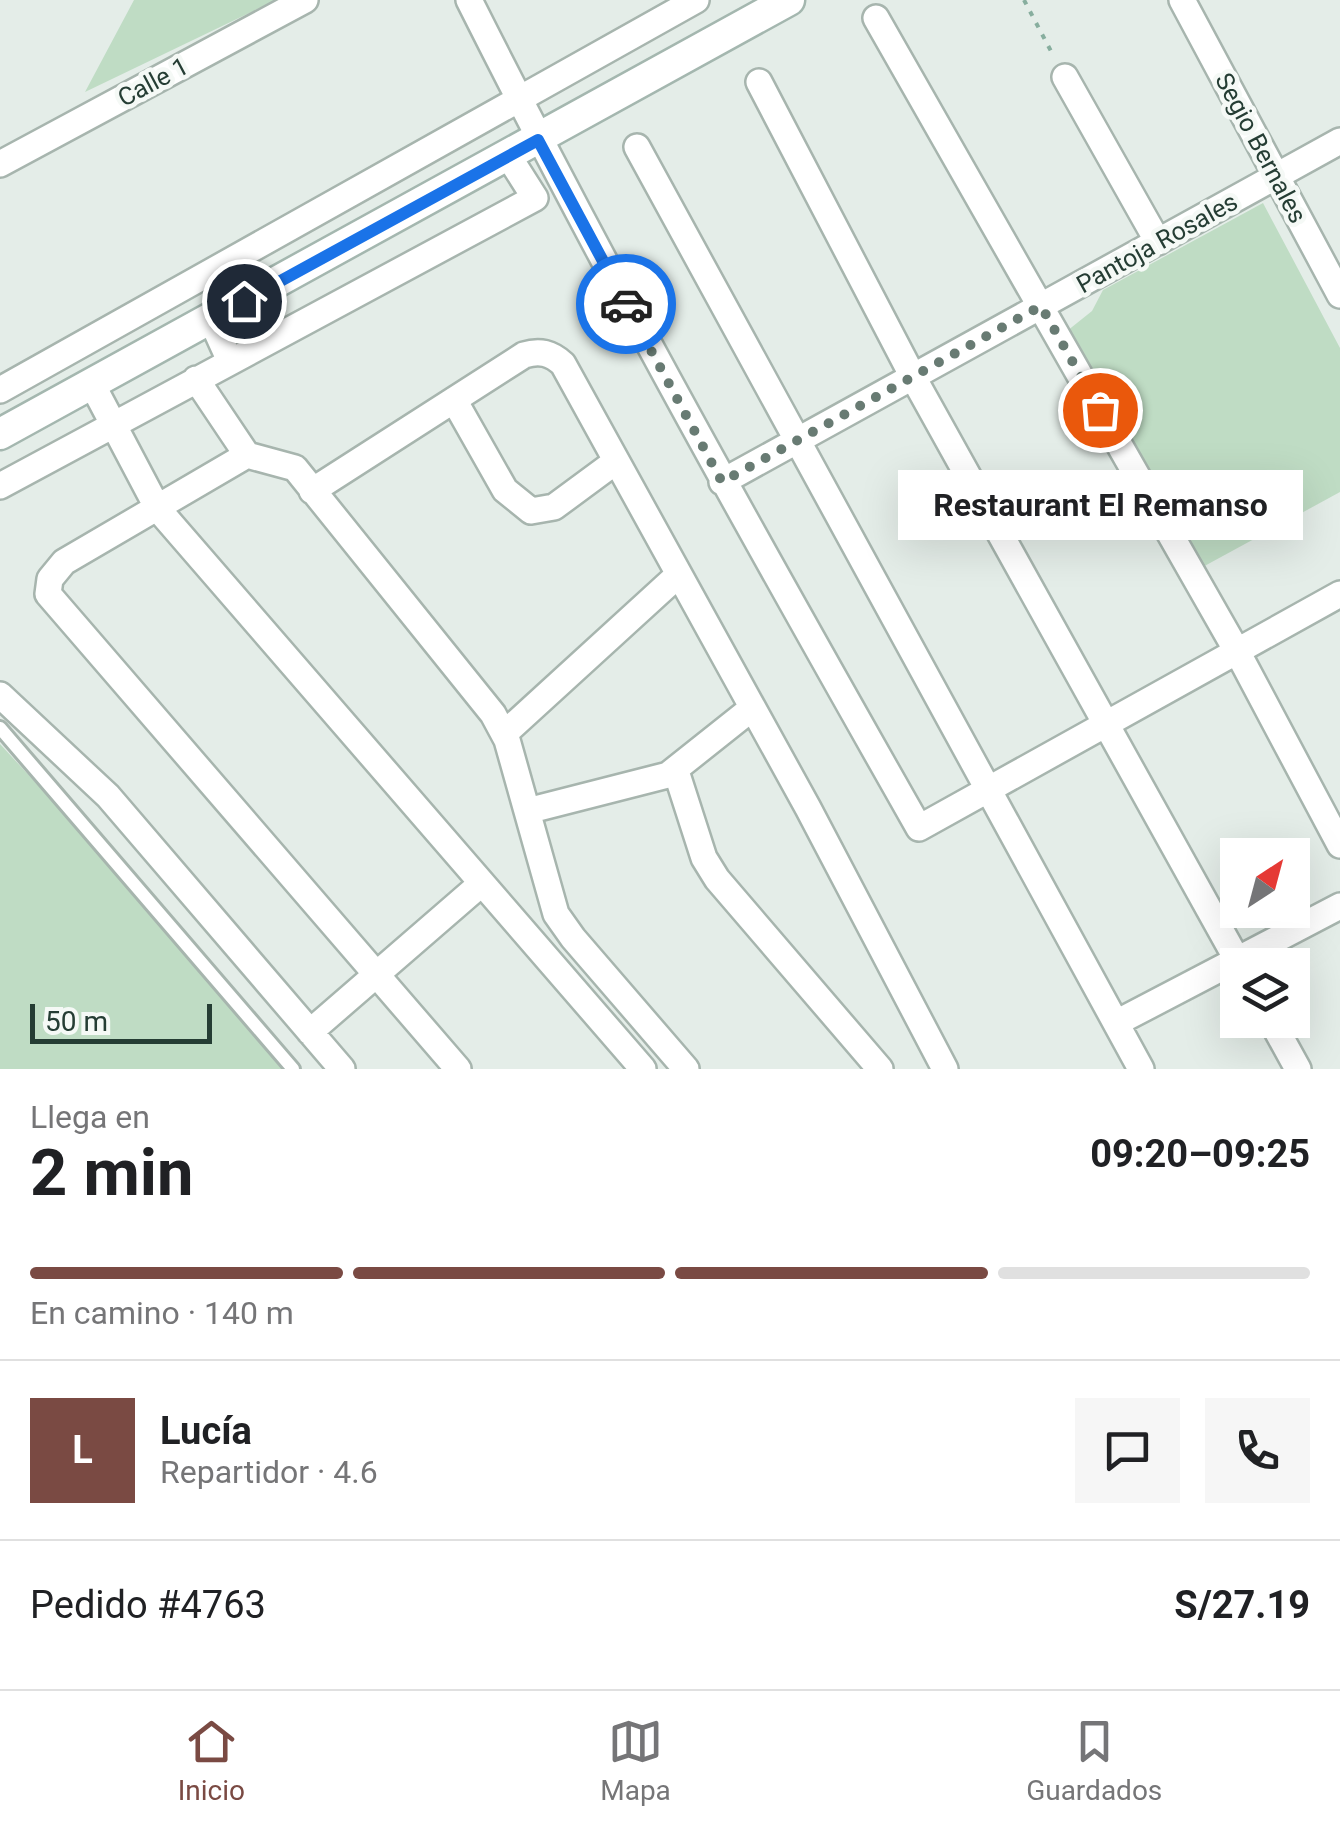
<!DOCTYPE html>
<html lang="es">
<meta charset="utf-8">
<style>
:root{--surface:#fff;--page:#f6f6f6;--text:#202124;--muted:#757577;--line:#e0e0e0;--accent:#7a4a43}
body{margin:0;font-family:Roboto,sans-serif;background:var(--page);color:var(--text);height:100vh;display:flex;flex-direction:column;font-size:38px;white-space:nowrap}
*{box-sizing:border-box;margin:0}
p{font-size:32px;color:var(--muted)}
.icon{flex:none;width:55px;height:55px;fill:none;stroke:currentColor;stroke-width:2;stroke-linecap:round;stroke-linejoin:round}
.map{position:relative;height:1069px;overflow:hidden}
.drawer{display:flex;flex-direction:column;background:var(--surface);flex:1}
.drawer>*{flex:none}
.needle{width:65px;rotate:36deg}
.controls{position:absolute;left:1220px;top:838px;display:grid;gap:20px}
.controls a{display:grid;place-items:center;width:90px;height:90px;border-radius:0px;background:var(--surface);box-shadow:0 10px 40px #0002;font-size:50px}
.scale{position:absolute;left:30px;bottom:25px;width:182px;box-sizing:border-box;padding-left:10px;border:5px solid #253d34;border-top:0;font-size:28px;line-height:35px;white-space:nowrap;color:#253d34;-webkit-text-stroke:8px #f5f9f6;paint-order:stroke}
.pin{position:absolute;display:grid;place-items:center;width:85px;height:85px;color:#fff;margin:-42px;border:5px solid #fff;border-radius:50%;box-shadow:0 2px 10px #0007}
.courier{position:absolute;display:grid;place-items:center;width:100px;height:100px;margin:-50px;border:8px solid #1a73e8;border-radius:50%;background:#fff;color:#222;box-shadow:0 2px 12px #0007}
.bubble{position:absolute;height:70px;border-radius:0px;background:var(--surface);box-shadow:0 10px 40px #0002;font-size:32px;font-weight:700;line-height:70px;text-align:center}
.summary em{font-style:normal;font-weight:700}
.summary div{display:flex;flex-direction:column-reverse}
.summary{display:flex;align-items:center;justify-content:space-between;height:170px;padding:0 30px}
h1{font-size:65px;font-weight:700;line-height:75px}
.bar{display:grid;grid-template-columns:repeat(4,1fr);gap:15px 10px;align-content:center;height:120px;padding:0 30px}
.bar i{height:12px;border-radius:8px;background:var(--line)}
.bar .current{background:var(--accent)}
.bar p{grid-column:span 4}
.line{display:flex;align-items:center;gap:25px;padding:0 30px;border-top:2px solid var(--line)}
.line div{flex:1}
.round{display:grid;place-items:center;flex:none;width:105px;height:105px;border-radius:0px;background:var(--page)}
.menu{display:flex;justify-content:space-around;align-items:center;height:140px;border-top:2px solid var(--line);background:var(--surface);font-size:28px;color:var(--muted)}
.menu a{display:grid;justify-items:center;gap:5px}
.menu .current{color:var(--accent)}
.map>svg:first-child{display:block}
</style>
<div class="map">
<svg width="1340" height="1069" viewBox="0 0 1340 1069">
<rect width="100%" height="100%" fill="#e4ede8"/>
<path fill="#bfdcc4" d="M134 0H276L85 92Z
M1263 203 1340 348V492L1199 569 1067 331 1092 311 1103 290Z
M0 744 300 1069H0Z"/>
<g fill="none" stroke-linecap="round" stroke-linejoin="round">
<g stroke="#a7b5ae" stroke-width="18">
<path id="lane" d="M0 728 293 1069"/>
</g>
<g stroke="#a7b5ae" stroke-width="30">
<path id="street" d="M469 0C610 281 764 555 919 828L1340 594
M1182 0 1340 295
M876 18 1238 653 1340 845
M1065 77 1158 242
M759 82 913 377 1240 965
M637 147 1141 1069
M0 164 305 0
M211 319 230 361
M196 379 247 455 295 468 493 714 507 740 556 914 573 938 686 1069
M92 384 158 509 643 1069
M0 390 696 0
M454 400 505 490 531 511 554 507 615 462
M247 455 64 562 50 579 48 594 458 1069
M722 482 1340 141
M0 486 535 198 509 157
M312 491 524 355C540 350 551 353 563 364L808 808 945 1069
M0 695 108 796 342 1069
M504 734 677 576
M676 771 704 858 717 879 880 1069
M527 811 668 775 751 709
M1271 1020 1298 1069
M1116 1023 1340 906
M310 1032 482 883"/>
</g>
<g stroke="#a4b7af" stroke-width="35">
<path id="secondary" d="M0 434 789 0"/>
</g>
<path stroke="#87ae9e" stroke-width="4" stroke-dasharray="5 8" stroke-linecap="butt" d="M1024 0 1053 55"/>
<use href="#lane" stroke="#fff" stroke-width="12"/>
<use href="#street" stroke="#fff" stroke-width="25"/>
<use href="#secondary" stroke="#fff" stroke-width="30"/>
</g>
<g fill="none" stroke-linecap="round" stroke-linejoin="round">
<path stroke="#687b73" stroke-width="10" stroke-dasharray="0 18" d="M626 304 722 482 1041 306 1100 410"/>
<path stroke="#1a73e8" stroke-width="12" d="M244 301 538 140 626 304"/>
</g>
<g text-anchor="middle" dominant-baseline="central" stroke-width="9" stroke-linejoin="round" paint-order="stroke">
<g font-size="25" fill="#253d34" stroke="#f5f9f6">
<text transform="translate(153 82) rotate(-28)">Calle 1</text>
<text transform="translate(1261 148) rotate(62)">Segio Bernales</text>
<text transform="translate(1157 243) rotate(-29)">Pantoja Rosales</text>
</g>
</g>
</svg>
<div class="controls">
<a><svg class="needle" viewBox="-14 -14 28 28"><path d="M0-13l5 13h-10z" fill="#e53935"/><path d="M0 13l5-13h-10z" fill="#757577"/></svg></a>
<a><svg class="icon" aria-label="layers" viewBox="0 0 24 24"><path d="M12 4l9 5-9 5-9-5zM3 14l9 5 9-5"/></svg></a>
</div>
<div class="scale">50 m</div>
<div class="pin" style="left:1100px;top:410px;background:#ea580c"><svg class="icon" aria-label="bag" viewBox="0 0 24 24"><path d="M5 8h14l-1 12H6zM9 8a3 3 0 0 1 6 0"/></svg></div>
<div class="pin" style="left:244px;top:301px;background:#1f2937"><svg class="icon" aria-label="home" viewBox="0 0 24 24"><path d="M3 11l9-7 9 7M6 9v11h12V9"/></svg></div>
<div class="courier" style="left:626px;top:304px"><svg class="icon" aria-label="car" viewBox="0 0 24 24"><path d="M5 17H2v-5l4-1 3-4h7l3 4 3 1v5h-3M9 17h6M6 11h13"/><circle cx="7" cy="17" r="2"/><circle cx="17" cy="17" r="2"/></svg></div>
<div class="bubble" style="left:898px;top:470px;width:405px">Restaurant El Remanso</div>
</div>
<section class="drawer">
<div class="summary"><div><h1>2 min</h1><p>Llega en</p></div><em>09:20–09:25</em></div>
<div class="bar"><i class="current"></i><i class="current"></i><i class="current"></i><i></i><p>En camino · 140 m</p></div>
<div class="line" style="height:180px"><b class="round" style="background:var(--accent);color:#fff">L</b><div><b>Lucía</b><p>Repartidor · 4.6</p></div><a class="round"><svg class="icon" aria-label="chat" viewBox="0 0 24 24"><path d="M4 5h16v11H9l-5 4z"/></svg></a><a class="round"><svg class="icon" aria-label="phone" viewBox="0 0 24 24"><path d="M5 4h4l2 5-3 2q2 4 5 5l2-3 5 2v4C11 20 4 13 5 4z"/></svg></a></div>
<div class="line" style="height:130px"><div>Pedido #4763</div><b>S/27.19</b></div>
</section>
<nav class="menu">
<a class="current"><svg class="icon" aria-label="home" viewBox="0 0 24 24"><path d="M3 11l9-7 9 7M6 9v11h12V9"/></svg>Inicio</a>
<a><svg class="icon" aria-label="map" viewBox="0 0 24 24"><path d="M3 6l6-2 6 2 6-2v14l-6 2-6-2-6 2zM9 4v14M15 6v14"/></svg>Mapa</a>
<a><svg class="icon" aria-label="saved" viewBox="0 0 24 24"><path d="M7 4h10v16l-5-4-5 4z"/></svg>Guardados</a>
</nav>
